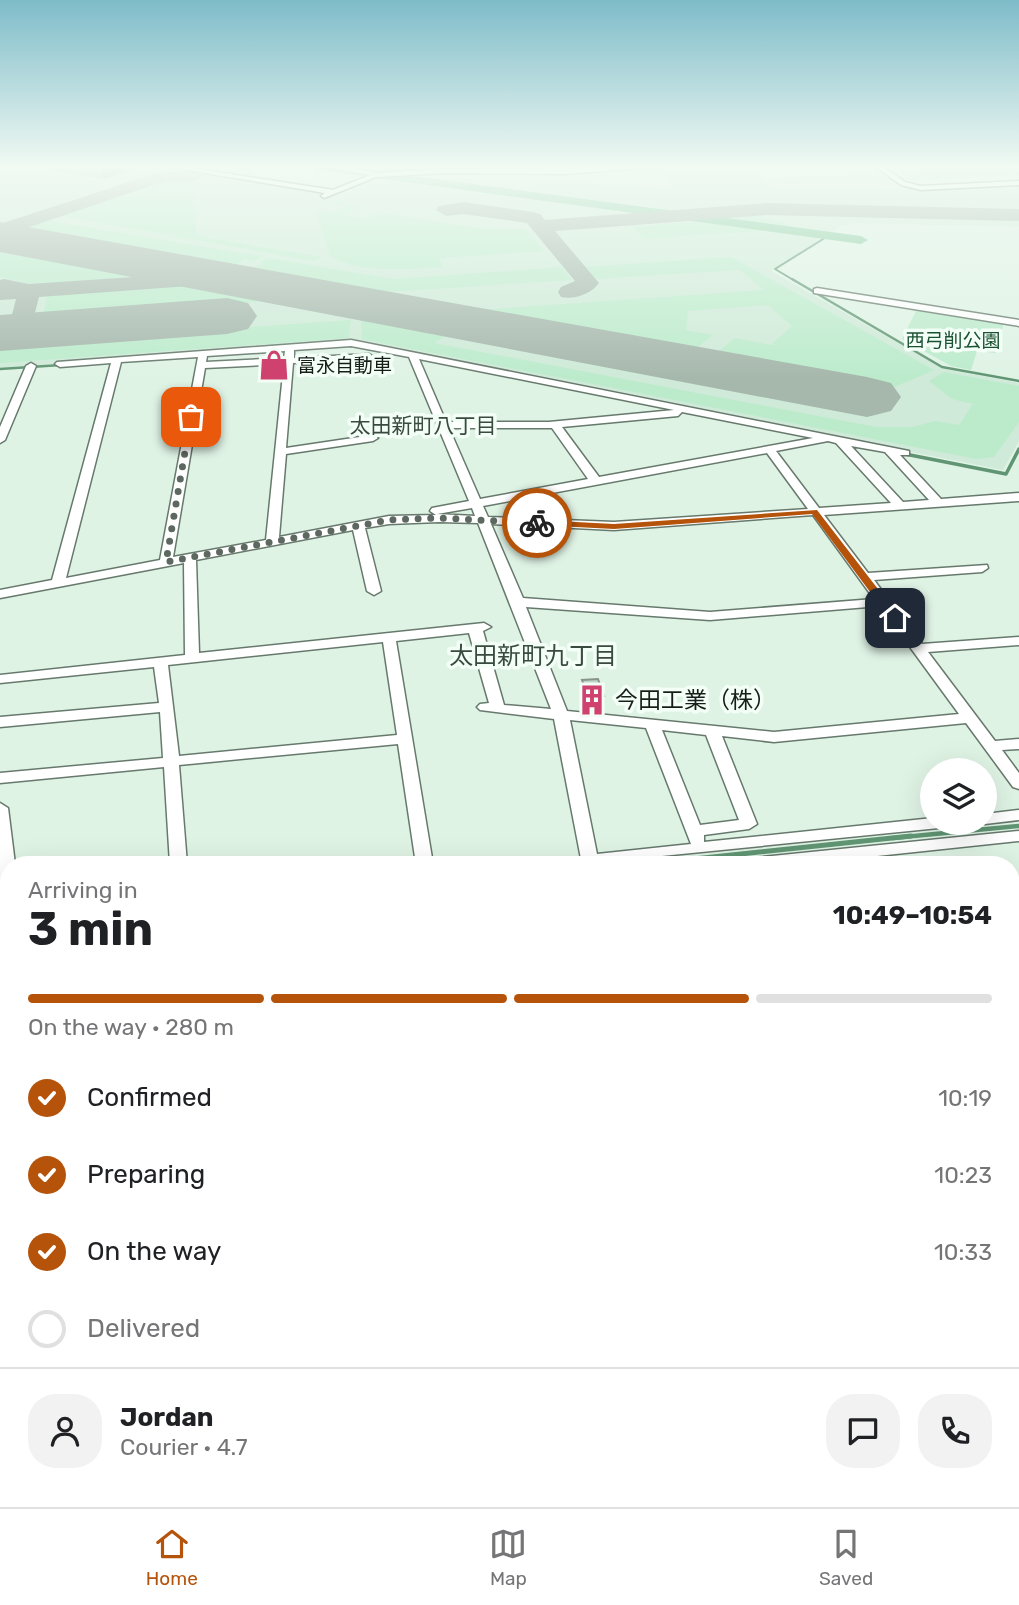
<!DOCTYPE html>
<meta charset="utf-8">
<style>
:root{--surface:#fff;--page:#f2f2f2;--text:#202124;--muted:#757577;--line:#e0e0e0;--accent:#b45309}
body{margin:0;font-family:Rubik,"Noto Sans JP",sans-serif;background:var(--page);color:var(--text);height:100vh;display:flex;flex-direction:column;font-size:26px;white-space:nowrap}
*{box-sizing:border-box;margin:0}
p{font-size:23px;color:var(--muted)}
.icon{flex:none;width:38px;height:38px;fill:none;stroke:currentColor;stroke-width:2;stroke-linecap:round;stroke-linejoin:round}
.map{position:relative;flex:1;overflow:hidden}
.panel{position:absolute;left:0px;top:856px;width:1020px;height:653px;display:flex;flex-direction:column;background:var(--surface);border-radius:28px 28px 0 0;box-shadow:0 7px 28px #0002}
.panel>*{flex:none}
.buttons{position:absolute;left:920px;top:758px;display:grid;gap:14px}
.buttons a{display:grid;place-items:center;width:77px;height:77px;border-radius:50%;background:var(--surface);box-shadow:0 7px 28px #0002;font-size:35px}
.pin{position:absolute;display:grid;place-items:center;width:60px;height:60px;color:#fff;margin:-30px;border-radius:14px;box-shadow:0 4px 10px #0006}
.courier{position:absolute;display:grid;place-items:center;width:70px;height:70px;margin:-35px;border:5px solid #b45309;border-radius:50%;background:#fff;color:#222;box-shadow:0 2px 9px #0007}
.head em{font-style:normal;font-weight:700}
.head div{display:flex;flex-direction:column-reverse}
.head{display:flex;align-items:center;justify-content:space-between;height:119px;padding:0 28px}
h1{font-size:46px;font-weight:700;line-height:52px}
.bar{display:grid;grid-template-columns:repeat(4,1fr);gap:10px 7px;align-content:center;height:84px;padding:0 28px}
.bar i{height:9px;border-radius:5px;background:var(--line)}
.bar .active{background:var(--accent)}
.bar p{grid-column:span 4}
.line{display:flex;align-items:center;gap:18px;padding:0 28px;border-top:2px solid var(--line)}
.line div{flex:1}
.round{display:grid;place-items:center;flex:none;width:74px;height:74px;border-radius:28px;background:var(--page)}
ol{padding:0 28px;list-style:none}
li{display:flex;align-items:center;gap:21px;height:77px}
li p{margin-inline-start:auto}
li .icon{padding:7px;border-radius:50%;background:var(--accent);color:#fff;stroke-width:4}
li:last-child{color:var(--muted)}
li i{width:38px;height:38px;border:4px solid var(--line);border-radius:50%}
.dock{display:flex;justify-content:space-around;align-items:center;height:98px;border-top:2px solid var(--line);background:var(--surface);font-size:19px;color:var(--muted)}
.dock a{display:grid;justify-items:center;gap:4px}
.dock .active{color:var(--accent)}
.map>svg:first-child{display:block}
</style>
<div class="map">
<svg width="1019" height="1507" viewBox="0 0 1019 1507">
<rect width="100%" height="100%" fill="#dff3e5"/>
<path fill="#cfead8" d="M0 167H167L332 192 370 177 383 176 673 187 661 167H752L775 188 915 189 1019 183V227L855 223 841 226 771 271 944 369 1019 383V441L1003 470 353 342 0 368Z
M882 174 898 185 772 183 766 178Z"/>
<path fill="#bcebcc" d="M1002 167 1018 176 910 180 894 170Z
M181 176 191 178 197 236 321 257 314 261 56 215 170 177Z
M331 200 361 205 350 209 356 210 344 215 364 219 381 213 483 229H522L527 231 544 251 439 258 443 267C411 269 358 274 330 256L316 211 333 212 347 206 331 203 317 206Z
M754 216 783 222 788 229 645 239 632 227Z
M45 220 259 256 261 257 254 261 244 259 231 270 14 231Z
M0 246 149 274V275L35 285 0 277Z
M731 257 934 370 890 389 713 356 735 338 771 345 792 326 768 305 688 311 686 330 713 335 690 353 463 311 764 290 740 270 595 279 585 267Z
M268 258 394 279 562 267 572 280 371 293 237 272 264 264 260 262Z
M203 284 279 299 270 301 49 317 43 315 47 296 51 294Z
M917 309 1004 322 996 353 977 351 971 370 951 366 902 339Z
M361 319H393L454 331 434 343 876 427H912L935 421 959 425 973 404 952 399 929 381 944 372 1019 386V422L994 457 976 459 362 339Z
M351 320 348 338 0 363V344Z"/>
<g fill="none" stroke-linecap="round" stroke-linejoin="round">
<path stroke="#609573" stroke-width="2" d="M795 281 775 269 828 236"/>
<path stroke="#609573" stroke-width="2.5" d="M792 279 942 367 1019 381
M0 369 61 365"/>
<path stroke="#609573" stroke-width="3.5" d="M905 454 1006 474 1019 449"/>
<path stroke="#609573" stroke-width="4.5" d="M893 838 1019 826"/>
<path stroke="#609573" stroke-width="5" d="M647 864 911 836
M0 931 9 930"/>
<path fill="#7fc89a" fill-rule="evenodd" d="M311 167H345L861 236 868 240 861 244 317 170Z"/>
<path fill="#a6b7ac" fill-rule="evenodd" d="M163 171H194L203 176 194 181H165L0 237V224Z
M463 202 533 212 540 214 545 220 766 203 1019 209V221L766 215 555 231 599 283C591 294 574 300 561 297L558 292 561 287 575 281 527 223 463 214 446 216 436 210 439 206Z
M223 271 231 273 234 278 231 283 39 297 29 336 20 338 11 336 8 331 16 299 0 300V280L4 279 29 284Z"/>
<path fill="#a6b7ac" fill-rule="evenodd" d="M0 222 867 377 891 383 901 397 891 411 867 417 0 252Z
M227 298 248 303 257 316 248 329 227 334 0 351V315Z"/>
<g stroke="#67796d" stroke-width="3">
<path id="minor" d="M168 167H186L333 190 370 175 326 167H346L377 173 443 169 658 167 566 174 443 173 376 177 324 198 321 196 325 193Z
M876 167H884L905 182 921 186 1019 181V185L921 190 901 185Z
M817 288 1019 320V326L814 293V289Z
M351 340 909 451V455H900L941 499 1019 493V501L824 515 868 573 987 565 988 568 982 572 874 580 922 644 1019 637V645L928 652 995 741 1019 739V749L1002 750 1019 773V789L1013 787 966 723 774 742 722 736 757 824 749 829 704 835V842L933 818V822H957L949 827 582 864 554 719 480 710 477 707 480 704 489 703 469 633 396 641 433 864H416L398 744 179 765 187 864H170L164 767 0 783V773L163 758 160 712 0 727V717L159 703 154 667 0 683V675L185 655 184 563 0 598V590L52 580 111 363 60 367 55 364 57 362ZM351 346 409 357 469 501 432 508 430 511 436 515 389 516 279 537 286 454 373 441 378 438 373 435 286 448 293 363 369 360 374 357 369 354 294 358V350ZM285 351 284 358 206 362 207 356ZM198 357 160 560 66 578 121 362ZM419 359 674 410 549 422H446ZM284 364 266 540 173 557 205 368ZM682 412 813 438 599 477 562 427 678 416ZM449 428H552L588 479 480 499ZM828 441 836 443 891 503 819 508 776 451ZM851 446 885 452 929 500 903 502ZM767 453 808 509 614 522 488 517 483 506ZM472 508 475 516 437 514ZM813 515 874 599 710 612 523 598 491 524 614 530ZM439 522 478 523 551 709 504 705 483 631 491 627 484 623 199 653 196 560 353 530 367 591 374 595 381 591 365 528 389 524ZM880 606 959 714 774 732 567 711 526 607 710 620ZM383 642 397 735 179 756 168 665ZM570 720 646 728 691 844 597 854ZM662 730 706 735 739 820 700 825Z
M31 363 36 366 5 440 0 443V427L26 366Z
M0 803 8 808 15 864H9V893L3 891 0 886Z
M1019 810V820L985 824 979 822H985V814Z
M1019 831V841L802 864H744L747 860 753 858Z
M9 908V920L0 921V909Z
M9 938V952L0 953V939Z
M1012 1455H1019V1481L1012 1483Z
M0 1459 9 1461V1488L0 1487Z
M19 1500H47L46 1507H18Z
M94 1500H152L155 1507H97Z
M815 1500H876L873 1507H812Z"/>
</g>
<g stroke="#d5d6d6" stroke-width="3">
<path id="major" d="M1007 167H1017L1019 175Z"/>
</g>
<use href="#minor" fill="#fff" fill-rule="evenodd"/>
<use href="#major" fill="#7ce4b2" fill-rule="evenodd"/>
</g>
<path fill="#a6b6ab" d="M29 167H135V169L103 179Z
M582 680 604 696 603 708 588 709 582 692Z
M1019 1113V1195L1012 1196V1114Z
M9 1210V1369L0 1370V1211Z
M1012 1287 1019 1303V1358L1012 1359Z"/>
<path fill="#87948b" d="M101 167H135V169L103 179Z"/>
<path fill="#c1d4c7" stroke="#87948b" stroke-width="2" d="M598 679 604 696 588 697 582 680Z
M1019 1113V1170L1012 1171V1114Z
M9 1210V1342L0 1343V1211Z
M1012 1287 1019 1303V1334L1012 1335Z"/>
<linearGradient id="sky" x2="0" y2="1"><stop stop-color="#7ebcc9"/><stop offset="0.44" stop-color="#f1faf3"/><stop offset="1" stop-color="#f1faf3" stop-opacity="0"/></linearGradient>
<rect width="1019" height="378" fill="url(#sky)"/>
<path fill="#b45309" d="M817 510 898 615V620H891L812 514 614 529 537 525 533 523 537 520 614 524Z"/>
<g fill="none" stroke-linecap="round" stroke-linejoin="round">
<path stroke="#5d6960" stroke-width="7" stroke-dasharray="0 12.6" d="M191 417 166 562 389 520 439 518 537 523"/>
</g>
<defs>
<g id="shop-bare" transform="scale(2.415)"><path d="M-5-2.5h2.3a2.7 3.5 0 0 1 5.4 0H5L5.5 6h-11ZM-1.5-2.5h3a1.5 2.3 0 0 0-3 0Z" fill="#cf416e" stroke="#f2fef6" stroke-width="2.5" paint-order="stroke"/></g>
<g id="building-bare" transform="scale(2.415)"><path d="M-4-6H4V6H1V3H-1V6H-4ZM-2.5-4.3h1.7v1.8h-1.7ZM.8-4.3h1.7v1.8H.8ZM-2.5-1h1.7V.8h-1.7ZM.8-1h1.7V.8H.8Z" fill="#cf416e" stroke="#f2fef6" stroke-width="2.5" paint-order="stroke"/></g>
</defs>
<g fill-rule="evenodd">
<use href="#shop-bare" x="274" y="365"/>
<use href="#building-bare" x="592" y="700"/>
</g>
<g text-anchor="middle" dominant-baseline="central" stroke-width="7" stroke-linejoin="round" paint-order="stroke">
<g font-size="19" fill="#1a5132" stroke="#f2fef6">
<text x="953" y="340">西弓削公園</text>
</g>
<g font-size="19" fill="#171e19" stroke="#f2fef6" text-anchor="start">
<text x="297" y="365">富永自動車</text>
</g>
<g font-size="21" fill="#394a3f" stroke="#f2fef6">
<text x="423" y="425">太田新町八丁目</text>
</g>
<g font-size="23" fill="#171e19" stroke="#f2fef6" text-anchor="start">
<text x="615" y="700">今田工業（株）</text>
</g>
<g font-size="24" fill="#394a3f" stroke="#f2fef6">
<text x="533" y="656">太田新町九丁目</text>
</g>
</g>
</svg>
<div class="buttons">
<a><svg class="icon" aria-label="layers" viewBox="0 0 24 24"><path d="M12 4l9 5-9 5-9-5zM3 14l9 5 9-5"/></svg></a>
</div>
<div class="pin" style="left:191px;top:417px;background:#ea580c"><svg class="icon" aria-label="bag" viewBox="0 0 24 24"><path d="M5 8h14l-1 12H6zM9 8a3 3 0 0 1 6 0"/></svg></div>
<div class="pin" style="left:895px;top:618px;background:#1f2937"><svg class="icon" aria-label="home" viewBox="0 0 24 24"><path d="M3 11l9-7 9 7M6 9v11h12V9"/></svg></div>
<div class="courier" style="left:537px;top:523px"><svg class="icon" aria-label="bike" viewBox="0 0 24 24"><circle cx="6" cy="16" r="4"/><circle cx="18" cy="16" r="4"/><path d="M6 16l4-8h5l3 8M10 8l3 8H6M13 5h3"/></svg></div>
<section class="panel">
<div class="head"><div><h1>3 min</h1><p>Arriving in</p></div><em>10:49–10:54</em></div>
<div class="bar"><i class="active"></i><i class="active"></i><i class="active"></i><i></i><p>On the way · 280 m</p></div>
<ol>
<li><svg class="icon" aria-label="check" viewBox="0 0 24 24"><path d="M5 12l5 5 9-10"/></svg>Confirmed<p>10:19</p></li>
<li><svg class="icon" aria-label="check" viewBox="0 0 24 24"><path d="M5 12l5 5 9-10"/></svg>Preparing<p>10:23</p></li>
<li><svg class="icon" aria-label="check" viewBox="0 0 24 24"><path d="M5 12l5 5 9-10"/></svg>On the way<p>10:33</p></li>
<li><i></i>Delivered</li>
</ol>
<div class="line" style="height:126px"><a class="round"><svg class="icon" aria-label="person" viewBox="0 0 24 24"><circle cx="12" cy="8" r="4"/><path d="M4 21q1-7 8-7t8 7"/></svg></a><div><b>Jordan</b><p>Courier · 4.7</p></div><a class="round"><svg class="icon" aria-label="chat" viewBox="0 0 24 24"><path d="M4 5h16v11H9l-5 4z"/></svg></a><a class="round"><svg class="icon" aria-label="phone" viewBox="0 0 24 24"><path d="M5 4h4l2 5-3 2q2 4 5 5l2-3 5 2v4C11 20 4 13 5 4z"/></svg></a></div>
</section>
</div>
<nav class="dock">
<a class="active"><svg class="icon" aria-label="home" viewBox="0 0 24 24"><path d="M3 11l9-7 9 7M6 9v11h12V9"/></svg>Home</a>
<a><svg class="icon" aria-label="map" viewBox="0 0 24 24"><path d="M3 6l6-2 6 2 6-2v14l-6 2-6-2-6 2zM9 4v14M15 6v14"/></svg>Map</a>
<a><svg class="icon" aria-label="saved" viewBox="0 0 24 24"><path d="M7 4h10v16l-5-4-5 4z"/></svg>Saved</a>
</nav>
